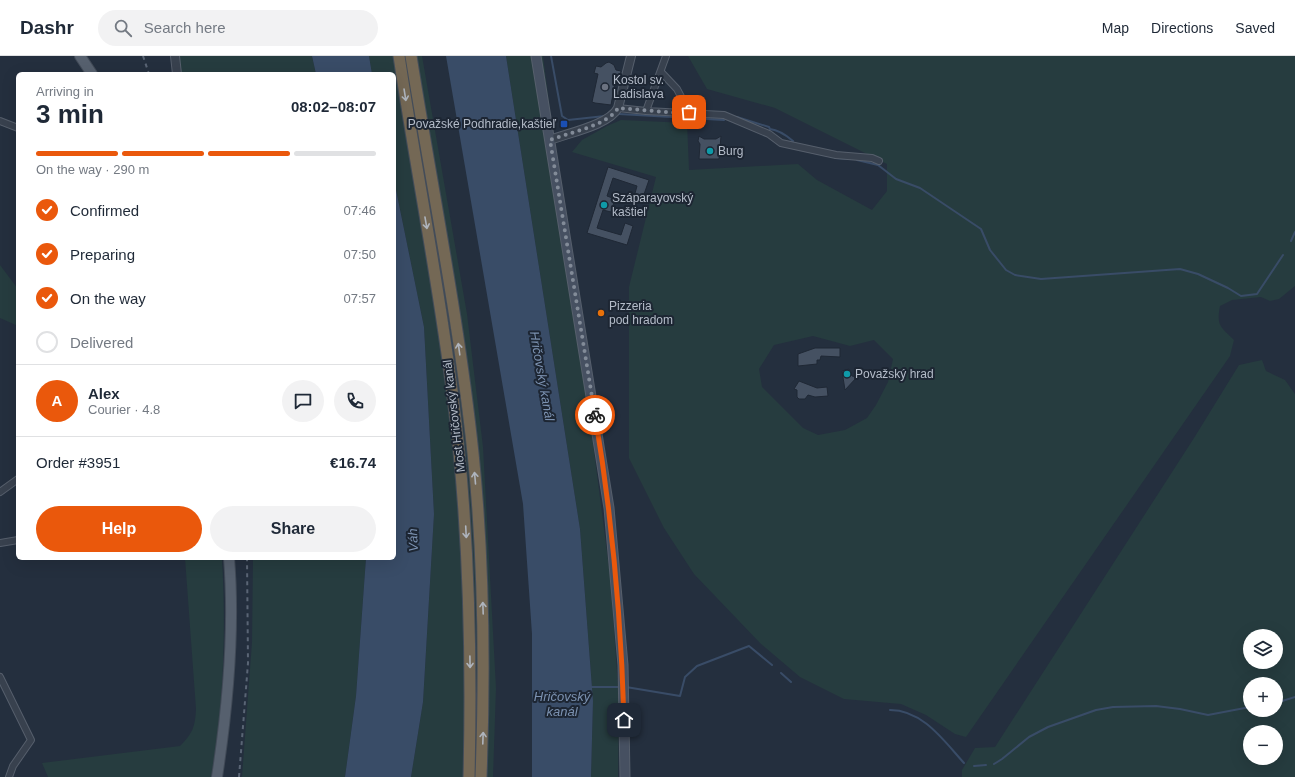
<!DOCTYPE html>
<meta charset="utf-8">
<style>
:root{--surface:#fff;--page:#f2f2f3;--text:#1f2937;--muted:#747a83;--line:#e0e1e3;--accent:#ea580c}
body{margin:0;font-family:Arial,sans-serif;background:var(--page);color:var(--text);height:100vh;display:flex;flex-direction:column;font-size:15px;white-space:nowrap}
*{box-sizing:border-box;margin:0}
p{font-size:13px;color:var(--muted)}
.icon{flex:none;width:22px;height:22px;fill:none;stroke:currentColor;stroke-width:2;stroke-linecap:round;stroke-linejoin:round}
.map{position:relative;flex:1;overflow:hidden}
.panel{position:absolute;left:16px;top:16px;width:380px;height:488px;display:flex;flex-direction:column;background:var(--surface);border-radius:6px;box-shadow:0 4px 16px #0002}
.panel>*{flex:none}
.buttons{position:absolute;left:1243px;top:573px;display:grid;gap:8px}
.buttons a{display:grid;place-items:center;width:40px;height:40px;border-radius:50%;background:var(--surface);box-shadow:0 4px 16px #0002;font-size:20px}
.pin{position:absolute;display:grid;place-items:center;width:34px;height:34px;color:#fff;margin:-17px;border-radius:8px;box-shadow:0 2px 6px #0006}
.courier{position:absolute;display:grid;place-items:center;width:40px;height:40px;margin:-20px;border:3px solid #ea580c;border-radius:50%;background:#fff;color:#222;box-shadow:0 1px 5px #0007}
.headline em{font-style:normal;font-weight:700}
.headline div{display:flex;flex-direction:column-reverse}
.headline{display:flex;align-items:center;justify-content:space-between;height:68px;padding:0 20px}
h1{font-size:26px;font-weight:700;line-height:30px}
.bar{display:grid;grid-template-columns:repeat(4,1fr);gap:6px 4px;align-content:center;height:48px;padding:0 20px}
.bar i{height:5px;border-radius:3px;background:var(--line)}
.bar .active{background:var(--accent)}
.bar p{grid-column:span 4}
.line{display:flex;align-items:center;gap:10px;padding:0 20px;border-top:1px solid var(--line)}
.line div{flex:1}
.round{display:grid;place-items:center;flex:none;width:42px;height:42px;border-radius:21px;background:var(--page)}
ol{padding:0 20px;list-style:none}
li{display:flex;align-items:center;gap:12px;height:44px}
li p{margin-inline-start:auto}
li .icon{padding:4px;border-radius:50%;background:var(--accent);color:#fff;stroke-width:4}
li:last-child{color:var(--muted)}
li i{width:22px;height:22px;border:2px solid var(--line);border-radius:50%}
.cta{display:flex;gap:8px;margin-top:auto;padding:8px 20px}
.cta a{flex:1;height:46px;border-radius:24px;background:var(--accent);color:#fff;font-size:16px;font-weight:700;line-height:46px;text-align:center}
.cta a+a{background:var(--page);color:var(--text)}
header{display:flex;align-items:center;gap:24px;box-sizing:border-box;height:56px;padding:0 20px;background:var(--surface);border-bottom:1px solid var(--line)}
header strong{font-size:19px}
nav{display:flex;gap:22px;margin-inline-start:auto;font-size:14px}
.search{width:280px;height:36px;background:var(--page);display:flex;align-items:center;gap:10px;box-sizing:border-box;padding:0 14px;border-radius:22px;color:var(--muted);font-size:15px}
.map>svg:first-child{display:block}
</style>
<header>
<strong>Dashr</strong>
<div class="search"><svg class="icon" aria-label="search" viewBox="0 0 24 24"><circle cx="10" cy="10" r="6"/><path d="M15 15l6 6"/></svg>Search here</div>
<nav><a>Map</a><a>Directions</a><a>Saved</a></nav>
</header>
<div class="map">
<svg width="1295" height="721" viewBox="0 0 1295 721">
<rect width="100%" height="100%" fill="#242f3e"/>
<path fill="#263c3f" fill-rule="evenodd" d="M176 0H312L316 18H182Z
M369 0H422L467 258 483 391 496 632 493 721H411L423 646 434 458 424 271 394 124V18H372Z
M506 0H543L611 527 619 647 618 721H591L593 645 580 473Z
M688 0H1295V230L1279 243 1270 245 1261 241 1232 244 1220 250C1216 270 1221 271 1234 284L1230 300 966 681 955 678 926 659 901 648 844 643 800 621 761 588 694 518 664 472 629 402V231L656 121 572 96 582 84 607 70 621 64 687 67 689 114 798 108 817 124 872 154 887 135V108L775 52 707 33ZM813 280 850 290 874 284 893 303 888 326 876 349 867 362 845 374 818 379 803 372 762 331 759 313 774 289Z
M0 209 18 233V270L0 262Z
M1262 304 1266 315 1285 324 1295 338V721H962V714L975 692 995 691 1194 382 1239 309ZM1250 580H1276V606H1250ZM1250 628H1276V654H1250ZM1250 676H1276V702H1250Z
M185 502H222C226 575 224 649 211 721H48L42 707 180 690C193 677 195 671 196 653Z
M253 502H366L356 640 345 721H242L252 586Z"/>
<path fill="#394c67" d="M312 0H369L372 18H316Z
M446 0H506L580 473 593 645 591 721H532V578L523 448Z
M394 124 424 271 434 458 423 646 411 721H345L356 640 366 502H394Z"/>
<g fill="none" stroke-linecap="round" stroke-linejoin="round">
<path stroke="#394c67" stroke-width="2" d="M551 0 562 60 568 64 605 60
M619 58 724 64
M737 61 769 71 770 73C779 74 786 79 793 85
M835 102 850 103
M857 104 878 109 896 123 920 132 981 173 990 194 1006 214 1015 219 1041 223 1180 213 1198 218 1228 232 1241 240 1257 238 1283 199
M1291 185 1295 176
M781 617 791 626
M590 631H620
M626 631 680 640 685 621 697 610 749 590 772 609
M1276 647 1295 641
M890 654C923 654 944 685 964 707
M994 708 1002 703 1029 681 1048 671 1096 654 1113 651 1156 650 1180 653 1208 659 1250 651
M974 710 986 709"/>
</g>
<path fill="#455162" stroke="#1f2835" d="M609 6 614 9 616 14 621 15 620 21H616L611 49 595 47 592 46 598 18 594 17 596 10 601 11 606 7Z
M699 80 704 83H716L721 80 719 103H699L700 88 698 85Z
M608 111 649 124 642 144 634 141 637 130 613 122 607 140 615 143 611 156 603 154 597 172 621 179 625 167 633 170 627 189 587 177Z
M815 292H840V301L821 300 820 304H817V308L798 310V298Z
M849 313 852 320 857 321 845 334 842 315Z
M799 325 817 332 827 331 828 340 815 341 808 339 805 343H799L797 341V334L794 333Z"/>
<g fill="none" stroke-linecap="round" stroke-linejoin="round">
<g stroke="#565f6c" stroke-width="8">
<path id="minor" d="M661 16 677 33 690 58
M618 52 646 55 724 59 769 78 781 87 836 99 872 102 879 105
M646 55 666 0
M0 65 18 72
M0 436 18 423
M0 487 18 484
M0 621 31 684 13 710 9 721"/>
</g>
<g stroke="#565f6c" stroke-width="10">
<path id="tertiary" d="M175 0 177 18
M550 84C568 77 609 69 618 52L631 0"/>
</g>
<g stroke="#565f6c" stroke-width="11">
<path id="secondary" d="M536 0 609 452 623 609 625 721"/>
</g>
<g stroke="#414a57" stroke-width="12">
<path id="primary" d="M80 0 92 18
M217 721C228 649 235 575 229 502"/>
</g>
<g stroke="#434c59" stroke-width="13">
<path id="motorway" d="M399 0C416 114 439 228 453 342 469 468 472 594 469 721
M411 0C432 132 459 264 473 397 484 504 485 613 481 721"/>
</g>
<use href="#minor" stroke="#38414e" stroke-width="6"/>
<use href="#tertiary" stroke="#38414e" stroke-width="8"/>
<use href="#secondary" stroke="#465061" stroke-width="9"/>
<use href="#primary" stroke="#56606e" stroke-width="10"/>
<use href="#motorway" stroke="#746855" stroke-width="11"/>
<path stroke="#5a6575" stroke-width="2" stroke-dasharray="4 4" stroke-linecap="butt" d="M143 0 149 18
M239 721 248 607 247 502"/>
</g>
<defs><path id="oneway-shaft" d="M-6 0H5M1.5-3L5.5 0L1.5 3" fill="none" stroke-width="1.6" stroke-linecap="round" stroke-linejoin="round"/></defs>
<g stroke="#aeb4bd">
<use href="#oneway-shaft" transform="translate(405 39) rotate(81)"/>
<use href="#oneway-shaft" transform="translate(426 167) rotate(80)"/>
<use href="#oneway-shaft" transform="translate(459 293) rotate(-98)"/>
<use href="#oneway-shaft" transform="translate(475 422) rotate(-95)"/>
<use href="#oneway-shaft" transform="translate(466 476) rotate(87)"/>
<use href="#oneway-shaft" transform="translate(483 552) rotate(-92)"/>
<use href="#oneway-shaft" transform="translate(470 606) rotate(89)"/>
<use href="#oneway-shaft" transform="translate(483 682) rotate(-88)"/>
</g>
<g fill="none" stroke-linecap="round" stroke-linejoin="round">
<path stroke="#828b98" stroke-width="4" stroke-dasharray="0 7.2" d="M595 359 550 84C568 77 609 69 618 52L690 58 689 56"/>
<path stroke="#ea580c" stroke-width="5" d="M595 359C612 460 621 561 624 664"/>
</g>
<circle fill="#6b7280" stroke="#1d2633" stroke-width="1.5" cx="605" cy="31" r="4"/>
<rect fill="#1a4fb4" stroke="#1d2633" stroke-width="1.5" x="560" y="64" width="8" height="8" rx="2"/>
<g fill="#0f9aa8" stroke="#1d2633" stroke-width="1.5">
<circle cx="710" cy="95" r="4"/>
<circle cx="604" cy="149" r="4"/>
<circle cx="847" cy="318" r="4"/>
</g>
<circle fill="#e8710a" stroke="#1d2633" stroke-width="1.5" cx="601" cy="257" r="4"/>
<g text-anchor="middle" dominant-baseline="central" stroke-width="4" stroke-linejoin="round" paint-order="stroke">
<g font-size="12" fill="#b4bcc9" stroke="#1d2633" text-anchor="start">
<text x="613" y="24">Kostol sv.<tspan x="613" dy="14">Ladislava</tspan></text>
<text x="556" y="68" text-anchor="end">Považské Podhradie,kaštieľ</text>
<text x="718" y="95">Burg</text>
<text x="612" y="142">Száparayovský<tspan x="612" dy="14">kaštieľ</tspan></text>
<text x="609" y="250">Pizzeria<tspan x="609" dy="14">pod hradom</tspan></text>
<text x="855" y="318">Považský hrad</text>
</g>
<g font-size="12" fill="#b4bcc9" stroke="#1d2633">
<text transform="translate(454 360) rotate(-97)">Most Hričovský kanál</text>
</g>
<g font-size="13" font-style="italic" fill="#7c92b1" stroke="#1d2633">
<text transform="translate(542 320) rotate(80)">Hričovský kanál</text>
<text transform="translate(413 484) rotate(-92)">Váh</text>
<text x="562" y="640">Hričovský<tspan x="562" dy="15">kanál</tspan></text>
</g>
</g>
</svg>
<div class="buttons">
<a><svg class="icon" aria-label="layers" viewBox="0 0 24 24"><path d="M12 4l9 5-9 5-9-5zM3 14l9 5 9-5"/></svg></a>
<a>+</a>
<a>−</a>
</div>
<div class="pin" style="left:689px;top:56px;background:#ea580c"><svg class="icon" aria-label="bag" viewBox="0 0 24 24"><path d="M5 8h14l-1 12H6zM9 8a3 3 0 0 1 6 0"/></svg></div>
<div class="pin" style="left:624px;top:664px;background:#1f2937"><svg class="icon" aria-label="home" viewBox="0 0 24 24"><path d="M3 11l9-7 9 7M6 9v11h12V9"/></svg></div>
<div class="courier" style="left:595px;top:359px"><svg class="icon" aria-label="bike" viewBox="0 0 24 24"><circle cx="6" cy="16" r="4"/><circle cx="18" cy="16" r="4"/><path d="M6 16l4-8h5l3 8M10 8l3 8H6M13 5h3"/></svg></div>
<section class="panel">
<div class="headline"><div><h1>3 min</h1><p>Arriving in</p></div><em>08:02–08:07</em></div>
<div class="bar"><i class="active"></i><i class="active"></i><i class="active"></i><i></i><p>On the way · 290 m</p></div>
<ol>
<li><svg class="icon" aria-label="check" viewBox="0 0 24 24"><path d="M5 12l5 5 9-10"/></svg>Confirmed<p>07:46</p></li>
<li><svg class="icon" aria-label="check" viewBox="0 0 24 24"><path d="M5 12l5 5 9-10"/></svg>Preparing<p>07:50</p></li>
<li><svg class="icon" aria-label="check" viewBox="0 0 24 24"><path d="M5 12l5 5 9-10"/></svg>On the way<p>07:57</p></li>
<li><i></i>Delivered</li>
</ol>
<div class="line" style="height:72px"><b class="round" style="background:var(--accent);color:#fff">A</b><div><b>Alex</b><p>Courier · 4.8</p></div><a class="round"><svg class="icon" aria-label="chat" viewBox="0 0 24 24"><path d="M4 5h16v11H9l-5 4z"/></svg></a><a class="round"><svg class="icon" aria-label="phone" viewBox="0 0 24 24"><path d="M5 4h4l2 5-3 2q2 4 5 5l2-3 5 2v4C11 20 4 13 5 4z"/></svg></a></div>
<div class="line" style="height:52px"><div>Order #3951</div><b>€16.74</b></div>
<div class="cta"><a>Help</a><a>Share</a></div>
</section>
</div>
